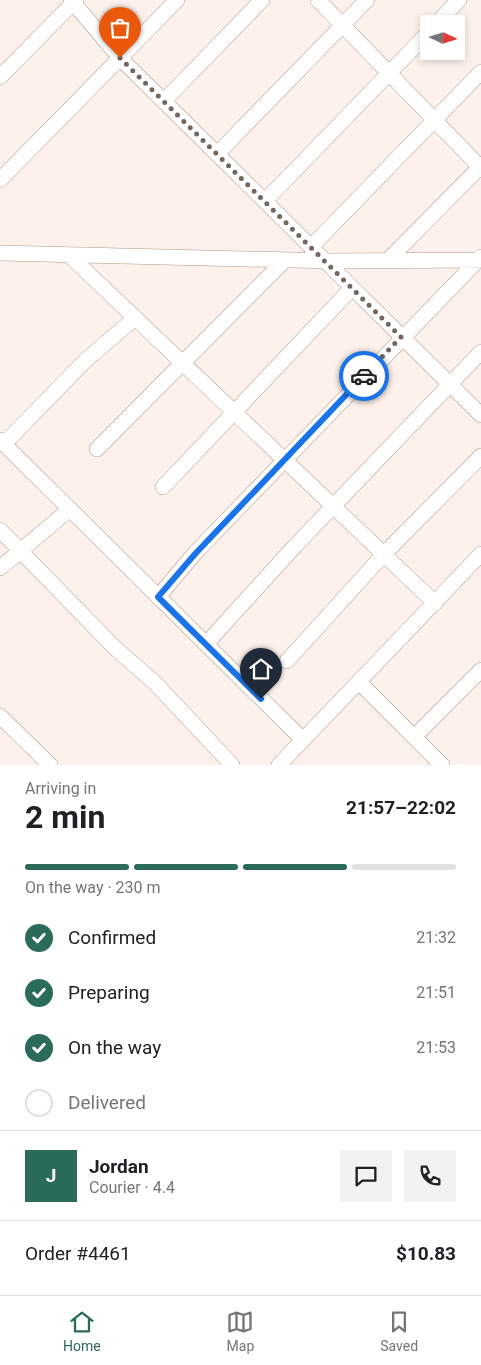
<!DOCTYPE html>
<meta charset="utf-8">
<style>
:root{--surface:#fff;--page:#f2f2f2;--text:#202124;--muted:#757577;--line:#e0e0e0;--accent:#2a6b5a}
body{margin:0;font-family:Roboto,sans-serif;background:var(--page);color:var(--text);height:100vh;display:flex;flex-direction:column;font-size:19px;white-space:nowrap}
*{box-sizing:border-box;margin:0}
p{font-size:16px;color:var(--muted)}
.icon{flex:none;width:28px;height:28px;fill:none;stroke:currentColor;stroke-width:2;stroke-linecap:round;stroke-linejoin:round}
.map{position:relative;height:765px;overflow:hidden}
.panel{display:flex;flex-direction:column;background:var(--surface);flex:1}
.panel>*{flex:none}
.needle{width:32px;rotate:94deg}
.tools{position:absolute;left:420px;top:15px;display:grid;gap:10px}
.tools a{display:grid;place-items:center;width:45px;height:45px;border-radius:0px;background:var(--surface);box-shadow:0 2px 8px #0003;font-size:25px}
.pin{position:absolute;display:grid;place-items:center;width:42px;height:42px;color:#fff;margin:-51px -21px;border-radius:50% 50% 50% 0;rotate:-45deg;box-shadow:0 0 5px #0007}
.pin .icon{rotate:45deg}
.courier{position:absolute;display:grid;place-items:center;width:50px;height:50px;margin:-25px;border:4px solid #1a73e8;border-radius:50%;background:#fff;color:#222;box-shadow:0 1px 6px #0007}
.overview em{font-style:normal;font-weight:700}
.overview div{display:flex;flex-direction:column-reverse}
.overview{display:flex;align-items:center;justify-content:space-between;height:85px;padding:0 25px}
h1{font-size:32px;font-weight:700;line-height:38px}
.bar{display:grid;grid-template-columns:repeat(4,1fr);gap:8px 5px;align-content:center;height:60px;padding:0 25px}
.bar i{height:6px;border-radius:4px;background:var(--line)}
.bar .selected{background:var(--accent)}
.bar p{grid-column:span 4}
.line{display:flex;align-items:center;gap:12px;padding:0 25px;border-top:1px solid var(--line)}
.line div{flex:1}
.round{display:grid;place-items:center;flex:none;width:52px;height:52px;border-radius:0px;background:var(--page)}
ol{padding:0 25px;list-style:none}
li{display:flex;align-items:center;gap:15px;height:55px}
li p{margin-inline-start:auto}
li .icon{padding:5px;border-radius:50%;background:var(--accent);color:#fff;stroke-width:4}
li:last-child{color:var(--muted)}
li i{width:28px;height:28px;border:2px solid var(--line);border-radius:50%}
.tab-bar{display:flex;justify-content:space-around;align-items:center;height:70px;border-top:1px solid var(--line);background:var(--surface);font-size:14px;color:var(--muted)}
.tab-bar a{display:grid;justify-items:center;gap:2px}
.tab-bar .selected{color:var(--accent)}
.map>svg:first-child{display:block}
</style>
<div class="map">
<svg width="481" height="765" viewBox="0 0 481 765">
<rect width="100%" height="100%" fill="#fdf2eb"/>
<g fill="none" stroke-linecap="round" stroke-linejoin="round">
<g stroke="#b19787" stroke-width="16">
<path id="minor" d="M71 0 120 58 481 415
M318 0 481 168
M436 24 459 0
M0 77 76 0
M164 101 262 0
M217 154 367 0
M0 180 177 0
M265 201 429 32
M311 247 481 72
M0 253 333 261 481 260
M69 255 435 603
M387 261 481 166
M0 440 303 740
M4 444 86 360 135 318
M97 449 285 260
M163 487 352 288
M0 530 114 647 155 683 232 765
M0 568 70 509
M158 597 195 553 481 257
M206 644 295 546 481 352
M287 661 384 554 481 456
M359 682 442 765
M0 716 50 765
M414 737 481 670
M279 765 481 554"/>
</g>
<use href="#minor" stroke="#fff" stroke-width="15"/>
</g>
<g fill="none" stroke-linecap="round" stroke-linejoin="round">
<path stroke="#726861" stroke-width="5" stroke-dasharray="0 9" d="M120 58 401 337 364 376"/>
<path stroke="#1a73e8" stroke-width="6" d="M261 699 158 597 195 554 364 376"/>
</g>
</svg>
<div class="tools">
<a><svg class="needle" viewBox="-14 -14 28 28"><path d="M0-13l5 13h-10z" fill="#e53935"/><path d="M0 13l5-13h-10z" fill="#757577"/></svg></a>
</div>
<div class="pin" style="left:120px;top:58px;background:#ea580c"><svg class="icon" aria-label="bag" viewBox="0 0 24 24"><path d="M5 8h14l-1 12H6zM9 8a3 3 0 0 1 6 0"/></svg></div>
<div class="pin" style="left:261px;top:699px;background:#1f2937"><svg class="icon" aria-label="home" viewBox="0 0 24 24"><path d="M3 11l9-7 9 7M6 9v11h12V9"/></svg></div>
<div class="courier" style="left:364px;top:376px"><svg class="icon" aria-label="car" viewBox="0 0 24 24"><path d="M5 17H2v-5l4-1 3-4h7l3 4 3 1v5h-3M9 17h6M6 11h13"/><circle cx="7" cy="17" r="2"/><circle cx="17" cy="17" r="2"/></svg></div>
</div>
<section class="panel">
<div class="overview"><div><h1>2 min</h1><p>Arriving in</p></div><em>21:57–22:02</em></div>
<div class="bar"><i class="selected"></i><i class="selected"></i><i class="selected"></i><i></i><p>On the way · 230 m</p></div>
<ol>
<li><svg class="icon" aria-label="check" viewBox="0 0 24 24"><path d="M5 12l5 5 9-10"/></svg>Confirmed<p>21:32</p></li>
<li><svg class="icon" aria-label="check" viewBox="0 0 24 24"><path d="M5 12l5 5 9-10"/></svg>Preparing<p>21:51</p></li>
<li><svg class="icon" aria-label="check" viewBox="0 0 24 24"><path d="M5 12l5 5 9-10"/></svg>On the way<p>21:53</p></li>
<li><i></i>Delivered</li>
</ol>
<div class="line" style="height:90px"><b class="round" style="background:var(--accent);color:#fff">J</b><div><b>Jordan</b><p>Courier · 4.4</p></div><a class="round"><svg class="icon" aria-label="chat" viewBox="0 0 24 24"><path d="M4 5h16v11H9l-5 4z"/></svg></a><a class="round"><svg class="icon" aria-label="phone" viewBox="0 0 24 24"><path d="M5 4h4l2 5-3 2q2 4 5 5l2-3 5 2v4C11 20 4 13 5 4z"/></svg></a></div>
<div class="line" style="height:65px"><div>Order #4461</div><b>$10.83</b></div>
</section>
<nav class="tab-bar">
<a class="selected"><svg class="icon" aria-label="home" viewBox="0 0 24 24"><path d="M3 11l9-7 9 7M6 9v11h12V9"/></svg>Home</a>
<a><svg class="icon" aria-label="map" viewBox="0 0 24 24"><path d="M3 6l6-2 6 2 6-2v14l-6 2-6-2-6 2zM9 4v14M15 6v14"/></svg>Map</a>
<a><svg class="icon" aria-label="saved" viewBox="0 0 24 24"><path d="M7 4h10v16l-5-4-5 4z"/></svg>Saved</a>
</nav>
